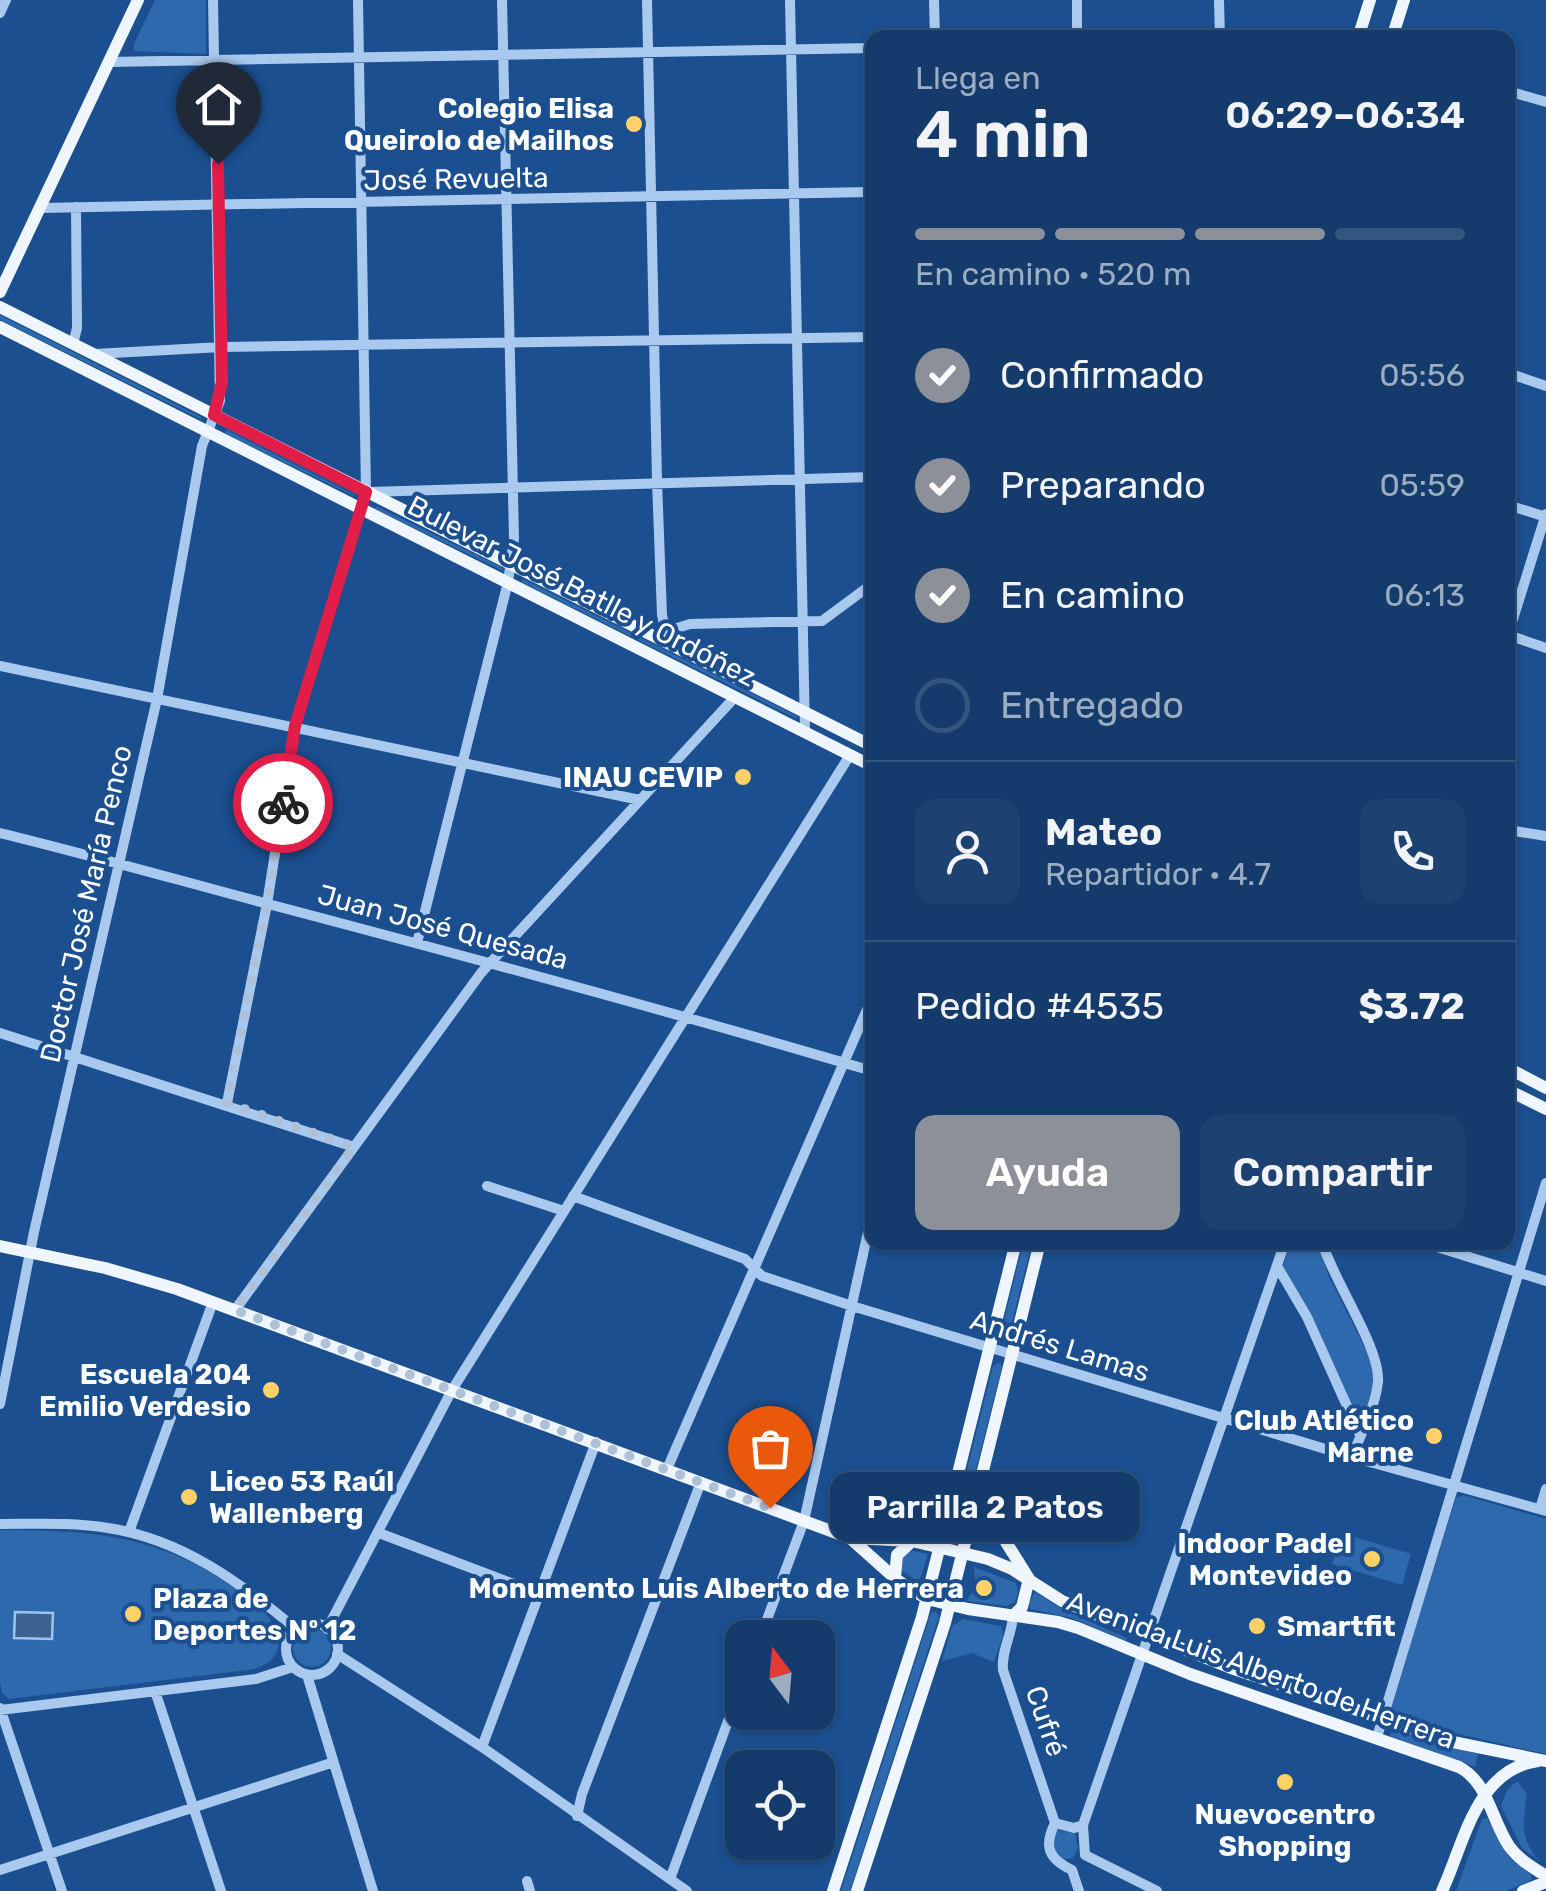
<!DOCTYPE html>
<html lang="es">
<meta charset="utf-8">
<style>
:root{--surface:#143b6b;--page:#1d4271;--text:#f1f3f6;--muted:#9dadc1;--line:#33557e;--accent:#8c9099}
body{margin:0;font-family:Rubik,sans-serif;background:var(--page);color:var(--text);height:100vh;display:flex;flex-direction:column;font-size:38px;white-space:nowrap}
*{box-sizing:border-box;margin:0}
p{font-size:32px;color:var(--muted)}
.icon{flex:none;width:55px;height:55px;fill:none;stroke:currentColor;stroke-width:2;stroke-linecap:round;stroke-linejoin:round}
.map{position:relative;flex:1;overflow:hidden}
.details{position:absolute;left:865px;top:30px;width:650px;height:1220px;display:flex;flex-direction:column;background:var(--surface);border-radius:20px;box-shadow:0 2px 8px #0004,0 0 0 2px var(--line)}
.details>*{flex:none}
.needle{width:65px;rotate:344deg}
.buttons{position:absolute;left:725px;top:1620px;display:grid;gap:20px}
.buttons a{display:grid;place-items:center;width:110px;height:110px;border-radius:20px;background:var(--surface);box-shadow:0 2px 8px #0004,0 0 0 2px var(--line);font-size:50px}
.pin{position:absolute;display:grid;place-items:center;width:85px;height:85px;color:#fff;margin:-102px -42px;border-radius:50% 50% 50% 0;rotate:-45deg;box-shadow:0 0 10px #0007}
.pin .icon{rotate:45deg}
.courier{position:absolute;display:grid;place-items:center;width:100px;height:100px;margin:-50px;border:8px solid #e11d48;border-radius:50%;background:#fff;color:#222;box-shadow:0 2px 12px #0007}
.bubble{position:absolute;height:70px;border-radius:20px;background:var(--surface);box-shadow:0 2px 8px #0004,0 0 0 2px var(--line);font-size:32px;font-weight:600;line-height:70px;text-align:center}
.summary em{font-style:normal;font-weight:600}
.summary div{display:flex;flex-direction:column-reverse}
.summary{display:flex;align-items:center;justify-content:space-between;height:170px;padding:0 50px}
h1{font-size:65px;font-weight:600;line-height:75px}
.bar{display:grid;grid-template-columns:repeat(4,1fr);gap:15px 10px;align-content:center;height:120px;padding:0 50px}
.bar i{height:12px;border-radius:8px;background:var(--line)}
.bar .current{background:var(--accent)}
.bar p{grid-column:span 4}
.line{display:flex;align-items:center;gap:25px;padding:0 50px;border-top:2px solid var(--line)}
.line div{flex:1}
.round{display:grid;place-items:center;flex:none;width:105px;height:105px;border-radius:20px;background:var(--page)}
ol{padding:0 50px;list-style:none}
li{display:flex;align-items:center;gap:30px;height:110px}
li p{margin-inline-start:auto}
li .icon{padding:10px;border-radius:50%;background:var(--accent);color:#fff;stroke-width:4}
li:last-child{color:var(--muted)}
li i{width:55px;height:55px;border:5px solid var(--line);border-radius:50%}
.primary-button{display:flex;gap:20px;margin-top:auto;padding:20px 50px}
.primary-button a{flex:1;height:115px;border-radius:20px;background:var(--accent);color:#fff;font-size:40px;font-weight:600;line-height:115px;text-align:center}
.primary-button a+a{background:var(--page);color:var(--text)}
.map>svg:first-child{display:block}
</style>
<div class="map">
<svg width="1546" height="1891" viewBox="0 0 1546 1891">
<rect width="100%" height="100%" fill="#1b4f8f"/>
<path fill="#2e69ad" d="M155 0H206V54L134 51V44Z
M0 315 201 417 202 420 0 320Z
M227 430 355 495 356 497 225 434Z
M376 506 503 568V571L375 509Z
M523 579 797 716V719L521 582Z
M1023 1243H1032L1008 1338 1003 1339 1001 1333Z
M1290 1243H1318L1329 1277 1370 1358 1375 1377 1367 1407 1361 1413 1352 1409 1283 1266Z
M1000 1362 1002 1367 958 1539 954 1542 950 1537 993 1366Z
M1463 1495 1546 1519V1754L1428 1727 1391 1713 1390 1709 1456 1498Z
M0 1530C87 1530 156 1534 230 1585 250 1598 267 1611 279 1633 281 1656 270 1666 248 1670L9 1699 2 1693 0 1682Z
M1342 1533 1411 1554 1402 1585 1332 1564Z
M909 1550 928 1554 919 1582 902 1571 900 1558Z
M974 1567 1016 1583 1018 1593 1014 1603 1006 1606 966 1601 976 1588Z
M1035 1592 1065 1611 1127 1638 1126 1641 1072 1618 1030 1609 1029 1603Z
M935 1611 939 1616 850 1891H841L931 1613Z
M963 1619 1001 1626 1003 1636 994 1662 972 1653 942 1661 952 1626Z
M293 1648a19 19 0 1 1 38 0a19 19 0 1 1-38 0Z
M1392 1730 1478 1754 1475 1767 1390 1736Z
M1517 1781 1527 1794C1523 1826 1519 1835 1539 1861L1522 1848 1501 1806 1507 1790Z
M1487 1818 1508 1856 1531 1875 1532 1880 1505 1891H1456L1482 1819Z
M1056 1830 1075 1833 1078 1848 1073 1858 1062 1860 1051 1847Z"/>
<path fill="#3c6290" stroke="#9cc4f0" stroke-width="2.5" d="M15 1612 53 1613 52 1639 14 1638Z"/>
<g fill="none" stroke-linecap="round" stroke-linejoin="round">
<path stroke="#a9c9ee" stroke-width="10" d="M647 0 657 481 662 615 668 643
M790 0 805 732
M934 0 935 38
M1077 0V38
M1219 0 1220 38
M0 13 6 0
M109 62 872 48
M1508 91 1546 102
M41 208 872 192
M73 344 77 328 76 207
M95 354 221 347 872 337
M1508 373 1546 386
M369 492 872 477
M1508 505 1546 517
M1546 514 1508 635 1546 648
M669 642 677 628 690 624 822 621 872 584
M0 666 640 800
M1508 830 1546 836
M0 833C91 855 181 881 272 905 473 958 673 1012 872 1071
M417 943 508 582 514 539 502 0
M0 1033 354 1147
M227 1103 267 904 295 726 366 492 358 0
M487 1186 564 1211
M573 1196 745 1259 762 1276 852 1306 1352 1457 1546 1511
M1322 1242C1333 1280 1381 1349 1378 1382 1375 1408 1361 1433 1352 1457
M1421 1242 1546 1281
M1277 1266 1307 1317 1360 1435
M235 1310 481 973 735 697
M0 1404 34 1232 157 699 202 446 220 401 213 0
M667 1469 872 998
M1540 1509 1546 1489
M0 1524C36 1524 73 1522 108 1528 181 1539 240 1582 296 1629
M129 1532 213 1302
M379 1533 540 1594
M1013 1616C1012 1635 1001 1651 1003 1670L1055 1823C1043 1847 1049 1859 1072 1870
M286 1649a26 26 0 1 1 52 0a26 26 0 1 1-52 0Z
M327 1629 452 1390 850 755
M760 1638 804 1521 872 1214
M337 1654 482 1747 687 1891
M307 1675 373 1891
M155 1691 221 1891
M0 1708 62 1891
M0 1710 256 1679 293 1667
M1377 1737 1546 1183
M482 1747 596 1442
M577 1816 582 1794 701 1482
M1055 1823 1074 1828 1083 1825
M1085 1855 1083 1825 1285 1242
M1085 1855 1157 1891
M0 1870 331 1763
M1072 1870 1079 1891
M670 1879 742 1683
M527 1881 530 1891"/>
<path stroke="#f0f6ff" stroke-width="12" d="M1358 38 1370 0
M1392 38 1404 0
M0 292 138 0
M0 307 872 746
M0 327 872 766
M1508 1068 1546 1088
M1508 1090 1546 1109
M0 1246 105 1268 177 1289 850 1538 897 1580 927 1599 968 1609 1058 1622 1078 1628 1190 1674 1459 1767C1488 1782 1491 1819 1509 1846 1518 1859 1532 1867 1546 1876
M981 1480 1001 1534 1029 1579 1022 1607 1013 1616
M852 1538 912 1541 988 1559 1012 1569 1062 1601 1231 1668 1453 1742 1546 1761
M895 1578 897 1555 912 1541
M833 1891 922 1617 1016 1242
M857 1891 945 1623 1040 1242
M1442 1891C1464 1844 1476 1769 1538 1761
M1523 1891 1546 1882"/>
</g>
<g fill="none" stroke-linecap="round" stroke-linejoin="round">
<path stroke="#afc1d8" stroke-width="10" stroke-dasharray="0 18" d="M283 803 267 904 227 1103 354 1147 235 1310 770 1508"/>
<path stroke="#e11d48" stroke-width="12" d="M218 164 222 382 214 415 366 492 295 726 283 803"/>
</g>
<g fill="#ffd166" stroke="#1b4f8f" stroke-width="4">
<circle cx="634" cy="124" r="10"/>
<circle cx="743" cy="777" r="10"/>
<circle cx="271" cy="1390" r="10"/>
<circle cx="1434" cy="1436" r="10"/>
<circle cx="189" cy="1497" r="10"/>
<circle cx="1372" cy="1559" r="10"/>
<circle cx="984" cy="1588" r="10"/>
<circle cx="133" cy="1614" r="10"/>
<circle cx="1257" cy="1626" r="10"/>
<circle cx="1285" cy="1782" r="10"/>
</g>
<g text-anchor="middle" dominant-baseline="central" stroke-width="8" stroke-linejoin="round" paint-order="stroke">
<g font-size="28" font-weight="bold" fill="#fff" stroke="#1b4f8f" text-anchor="end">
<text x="614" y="108">Colegio Elisa<tspan x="614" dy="32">Queirolo de Mailhos</tspan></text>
<text x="723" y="777">INAU CEVIP</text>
<text x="251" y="1374">Escuela 204<tspan x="251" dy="32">Emilio Verdesio</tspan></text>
<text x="1414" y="1420">Club Atlético<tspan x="1414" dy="32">Marne</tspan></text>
<text x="209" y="1481" text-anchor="start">Liceo 53 Raúl<tspan x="209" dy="32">Wallenberg</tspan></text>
<text x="1352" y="1543">Indoor Padel<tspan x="1352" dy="32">Montevideo</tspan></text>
<text x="964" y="1588">Monumento Luis Alberto de Herrera</text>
<text x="153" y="1598" text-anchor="start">Plaza de<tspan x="153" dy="32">Deportes Nº 12</tspan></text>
<text x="1277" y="1626" text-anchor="start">Smartfit</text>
<text x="1285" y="1814" text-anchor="middle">Nuevocentro<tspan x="1285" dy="32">Shopping</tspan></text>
</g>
<g font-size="28" fill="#fff" stroke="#1b4f8f">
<text transform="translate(456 179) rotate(-1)">José Revuelta</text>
<text transform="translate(582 591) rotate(27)">Bulevar José Batlle y Ordóñez</text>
<text transform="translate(86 904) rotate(-77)">Doctor José María Penco</text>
<text transform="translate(443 927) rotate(15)">Juan José Quesada</text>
<text transform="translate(1060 1346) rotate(17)">Andrés Lamas</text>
<text transform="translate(1261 1670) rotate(20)">Avenida Luis Alberto de Herrera</text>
<text transform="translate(1046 1721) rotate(71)">Cufré</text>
</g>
</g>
</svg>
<div class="buttons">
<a><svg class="needle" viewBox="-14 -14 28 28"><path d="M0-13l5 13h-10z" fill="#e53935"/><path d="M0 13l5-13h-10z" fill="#9dadc1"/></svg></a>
<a><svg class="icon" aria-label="locate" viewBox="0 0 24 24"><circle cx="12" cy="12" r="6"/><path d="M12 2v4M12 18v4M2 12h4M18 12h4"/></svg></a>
</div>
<div class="pin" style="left:770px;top:1508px;background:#ea580c"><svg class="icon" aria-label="bag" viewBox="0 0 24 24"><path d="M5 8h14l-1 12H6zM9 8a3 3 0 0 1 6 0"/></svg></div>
<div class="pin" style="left:218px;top:164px;background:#1f2937"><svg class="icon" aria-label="home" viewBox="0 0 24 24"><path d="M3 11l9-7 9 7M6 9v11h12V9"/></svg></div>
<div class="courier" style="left:283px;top:803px"><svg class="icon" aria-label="bike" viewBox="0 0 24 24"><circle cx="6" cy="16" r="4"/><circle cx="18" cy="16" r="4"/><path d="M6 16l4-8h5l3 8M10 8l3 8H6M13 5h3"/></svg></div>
<div class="bubble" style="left:830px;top:1472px;width:310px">Parrilla 2 Patos</div>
<section class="details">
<div class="summary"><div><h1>4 min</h1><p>Llega en</p></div><em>06:29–06:34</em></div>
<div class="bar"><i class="current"></i><i class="current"></i><i class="current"></i><i></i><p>En camino · 520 m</p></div>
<ol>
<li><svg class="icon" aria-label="check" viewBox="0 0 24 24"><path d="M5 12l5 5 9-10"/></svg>Confirmado<p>05:56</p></li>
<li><svg class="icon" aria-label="check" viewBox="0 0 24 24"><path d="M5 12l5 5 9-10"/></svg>Preparando<p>05:59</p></li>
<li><svg class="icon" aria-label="check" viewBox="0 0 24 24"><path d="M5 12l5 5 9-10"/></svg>En camino<p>06:13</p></li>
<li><i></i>Entregado</li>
</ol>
<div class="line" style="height:180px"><a class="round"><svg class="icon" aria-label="person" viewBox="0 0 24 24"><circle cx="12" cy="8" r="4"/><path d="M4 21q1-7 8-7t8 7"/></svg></a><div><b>Mateo</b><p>Repartidor · 4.7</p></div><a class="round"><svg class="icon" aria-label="phone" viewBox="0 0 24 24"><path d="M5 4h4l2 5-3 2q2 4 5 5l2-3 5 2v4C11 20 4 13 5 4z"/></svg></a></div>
<div class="line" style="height:130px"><div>Pedido #4535</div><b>$3.72</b></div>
<div class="primary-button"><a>Ayuda</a><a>Compartir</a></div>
</section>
</div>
